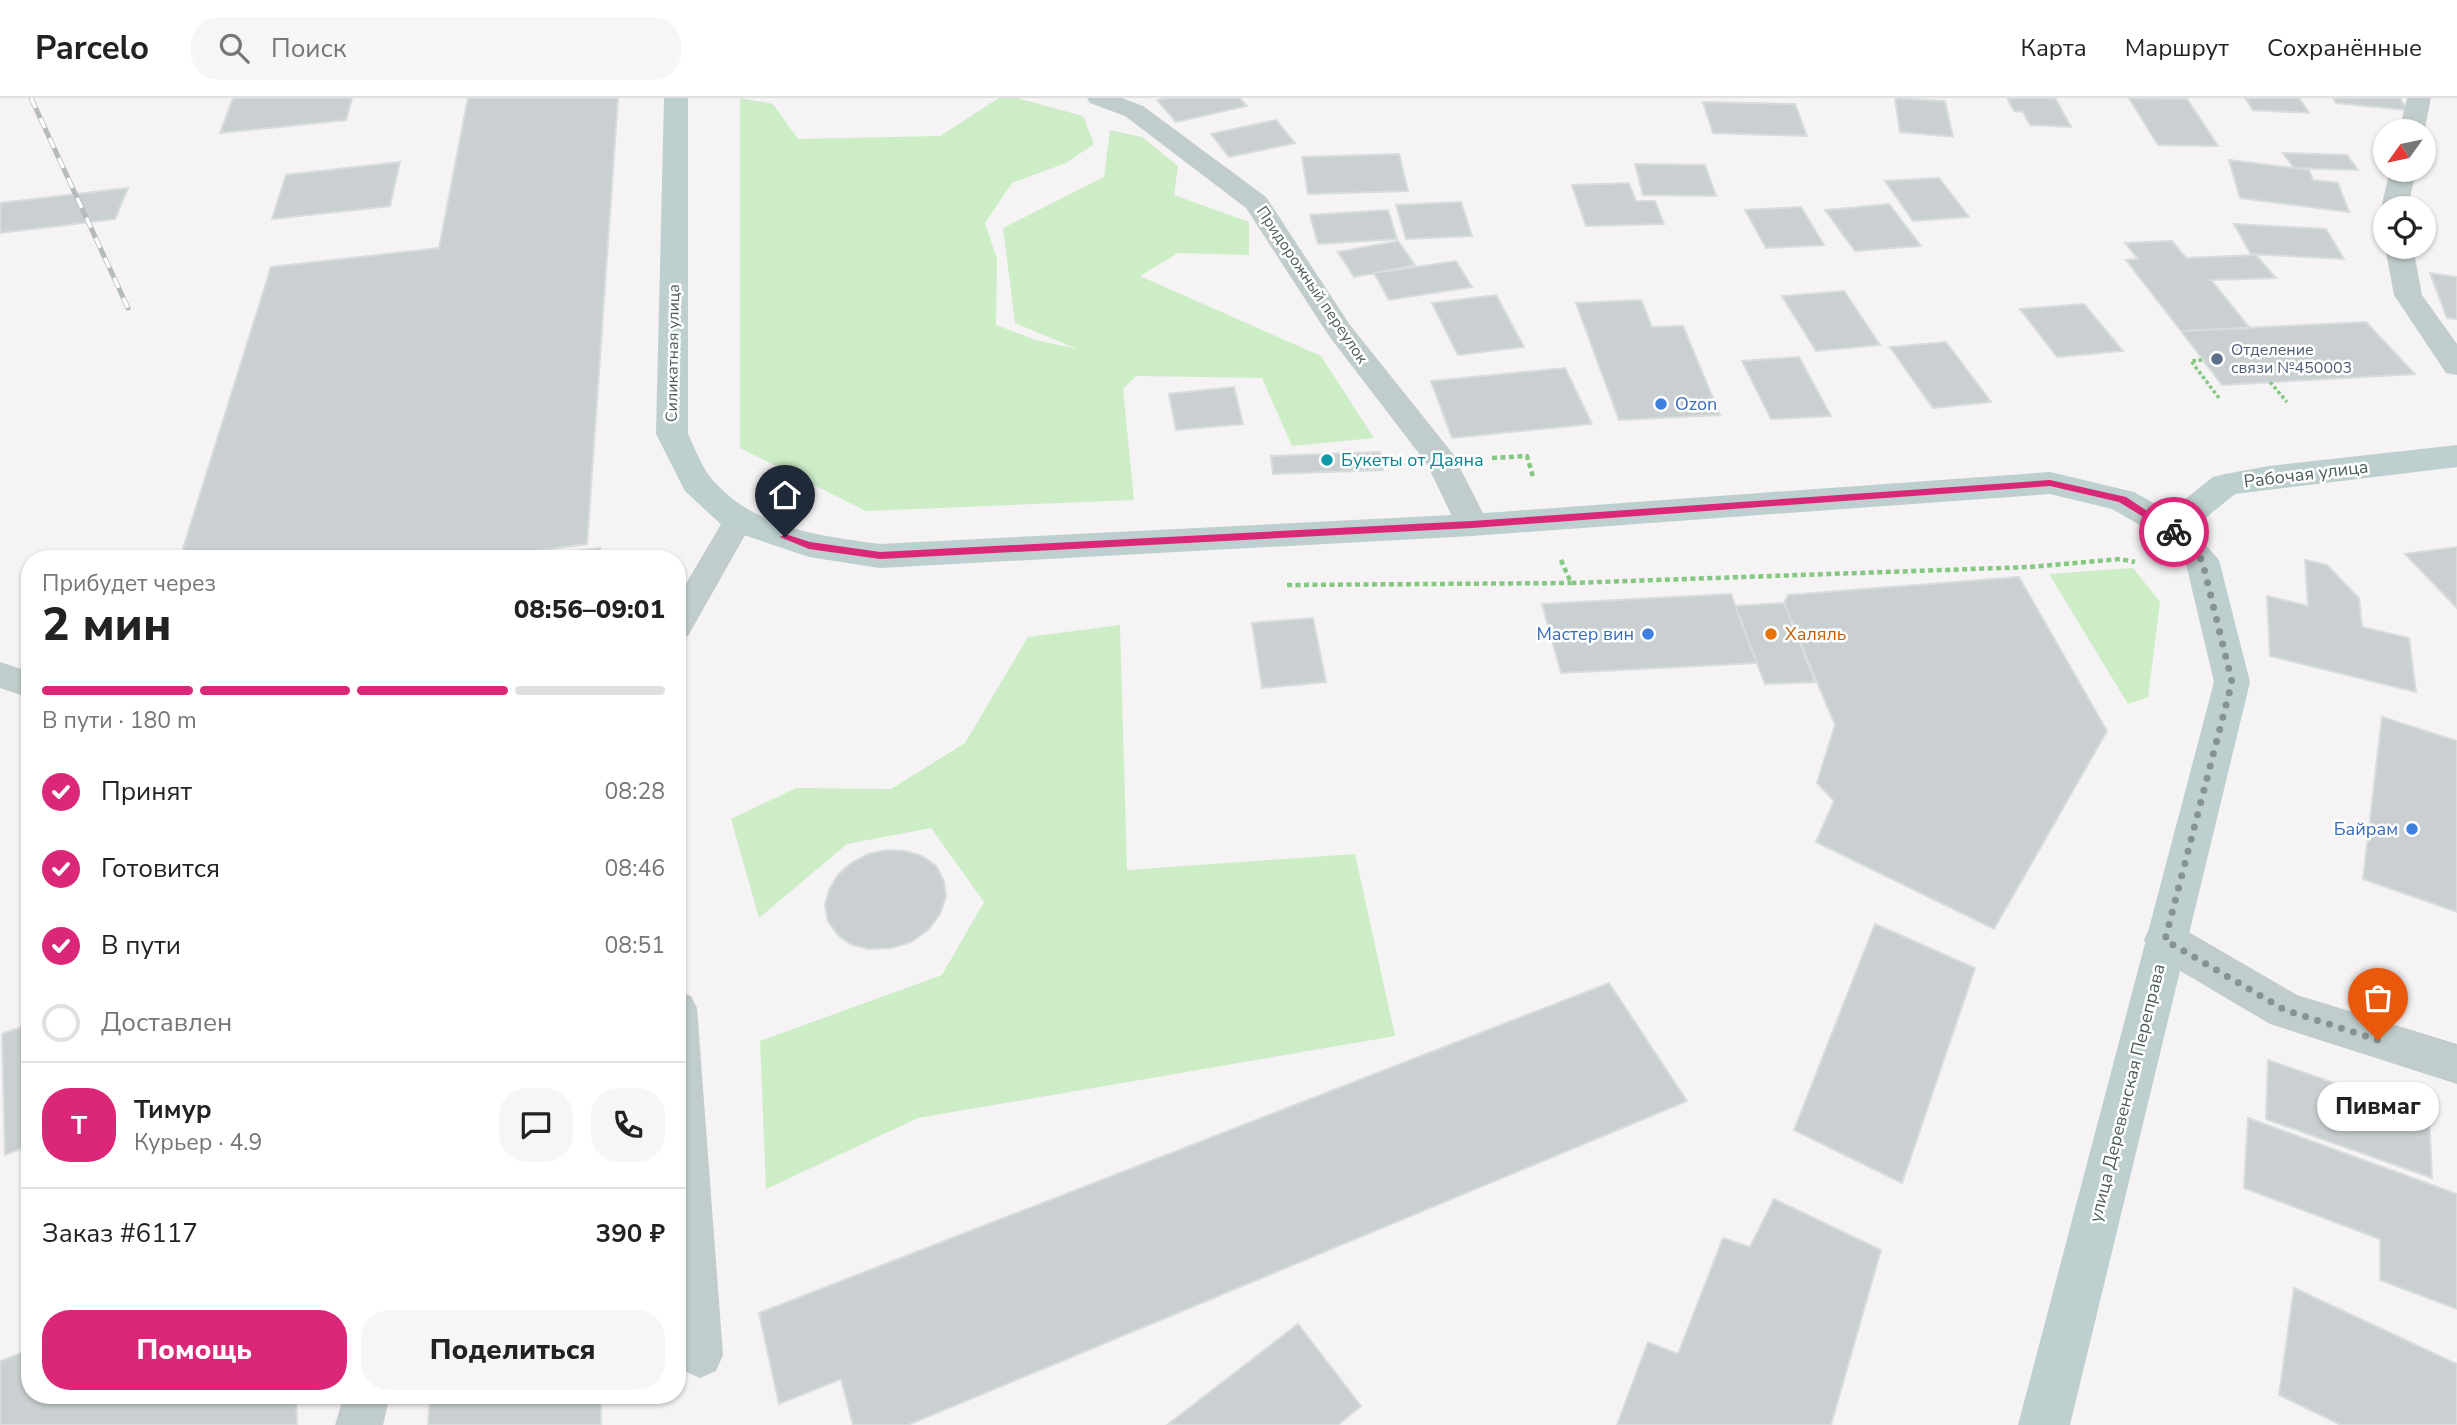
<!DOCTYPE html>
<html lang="ru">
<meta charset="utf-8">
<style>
:root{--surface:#fff;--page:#f6f6f6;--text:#222;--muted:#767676;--line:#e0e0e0;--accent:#db2777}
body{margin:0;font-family:"Nunito Sans",sans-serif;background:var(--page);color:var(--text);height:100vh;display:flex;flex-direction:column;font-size:26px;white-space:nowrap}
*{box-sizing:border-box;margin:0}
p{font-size:23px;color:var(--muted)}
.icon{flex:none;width:38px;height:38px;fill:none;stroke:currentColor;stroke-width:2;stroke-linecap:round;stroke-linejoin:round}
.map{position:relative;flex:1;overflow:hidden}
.panel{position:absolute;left:21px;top:452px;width:665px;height:854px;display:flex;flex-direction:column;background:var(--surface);border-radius:28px;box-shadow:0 2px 5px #0004}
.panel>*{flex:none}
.needle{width:46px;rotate:237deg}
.fabs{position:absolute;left:2373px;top:21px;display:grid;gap:14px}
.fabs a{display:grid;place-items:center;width:63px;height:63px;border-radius:50%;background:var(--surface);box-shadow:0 2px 5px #0004;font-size:35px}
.pin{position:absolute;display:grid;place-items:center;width:60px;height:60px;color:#fff;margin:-72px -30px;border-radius:50% 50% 50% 0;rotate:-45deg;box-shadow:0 0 7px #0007}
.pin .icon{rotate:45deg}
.courier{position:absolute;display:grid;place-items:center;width:70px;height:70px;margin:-35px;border:5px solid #db2777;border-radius:50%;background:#fff;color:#222;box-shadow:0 2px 9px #0007}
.bubble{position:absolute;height:49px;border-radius:24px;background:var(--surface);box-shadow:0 2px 5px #0004;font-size:23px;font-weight:800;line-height:49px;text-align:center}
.overview em{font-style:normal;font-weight:800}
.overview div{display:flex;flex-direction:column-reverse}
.overview{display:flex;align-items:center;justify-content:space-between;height:119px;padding:0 21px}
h1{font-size:46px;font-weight:800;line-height:52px}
.bar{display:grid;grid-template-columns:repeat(4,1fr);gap:10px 7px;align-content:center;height:84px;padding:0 21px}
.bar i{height:9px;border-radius:5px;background:var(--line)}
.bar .on{background:var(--accent)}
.bar p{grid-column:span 4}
.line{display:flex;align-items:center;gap:18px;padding:0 21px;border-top:2px solid var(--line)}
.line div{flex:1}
.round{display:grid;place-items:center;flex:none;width:74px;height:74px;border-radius:28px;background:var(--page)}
ol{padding:0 21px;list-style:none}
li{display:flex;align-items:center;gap:21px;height:77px}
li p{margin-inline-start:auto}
li .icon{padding:7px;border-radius:50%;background:var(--accent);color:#fff;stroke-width:4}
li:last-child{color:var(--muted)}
li i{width:38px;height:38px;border:4px solid var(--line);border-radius:50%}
.action{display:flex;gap:14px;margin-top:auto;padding:14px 21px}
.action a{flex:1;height:80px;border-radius:28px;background:var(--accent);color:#fff;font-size:28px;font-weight:800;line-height:80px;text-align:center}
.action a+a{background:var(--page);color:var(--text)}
header{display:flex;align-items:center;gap:42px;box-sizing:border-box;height:98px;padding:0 35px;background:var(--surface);border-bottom:2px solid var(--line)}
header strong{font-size:33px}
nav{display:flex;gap:38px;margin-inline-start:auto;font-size:24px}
.search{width:490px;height:63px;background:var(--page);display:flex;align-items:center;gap:18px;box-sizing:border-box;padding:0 24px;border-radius:28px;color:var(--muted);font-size:26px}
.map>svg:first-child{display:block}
</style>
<header>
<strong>Parcelo</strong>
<div class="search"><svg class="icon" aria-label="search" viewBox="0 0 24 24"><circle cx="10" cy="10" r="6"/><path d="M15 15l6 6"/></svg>Поиск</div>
<nav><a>Карта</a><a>Маршрут</a><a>Сохранённые</a></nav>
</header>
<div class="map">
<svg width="2457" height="1327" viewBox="0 0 2457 1327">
<rect width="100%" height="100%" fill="#f5f3f4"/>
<path fill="#cdedc7" d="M740 0 773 6 798 41 940 38 999 0H1017L1083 18 1094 46 1066 65 1012 85 985 125 997 161 996 227 1036 242 1077 251 1015 225 1003 130 1104 79 1110 32 1142 39 1178 68 1174 97 1249 124V157L1178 155 1140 178 1321 258 1374 340 1292 348 1262 280 1136 278 1123 291 1134 402 866 413 740 350Z
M2133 470 2160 504 2148 599 2128 606 2049 476Z
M1120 527 1127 772 1355 756 1395 938 918 1020 766 1091 760 943 942 877 984 804 931 730 847 746 759 820 731 721 796 690 891 691 965 645 1028 539Z"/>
<path fill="#cad0d1" stroke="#d7dcdd" stroke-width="2" d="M233 0H352L346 22 220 35Z
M468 0H618L587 446 482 460H180L271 169 439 150Z
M1166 0H1240L1247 8 1176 24 1157 2Z
M1895 0 1945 3 1953 39 1900 34Z
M2007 0H2055L2071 29 2030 27 2023 14 2014 13Z
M2129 0 2187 1 2218 48 2158 47Z
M2245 0H2299L2309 15 2253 12Z
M2333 0H2400L2407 12 2336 5Z
M1703 4 1795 6 1807 38 1713 35Z
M1276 22 1295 45 1229 59 1211 36Z
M2283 55 2347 57 2358 72 2294 70Z
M1399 56 1408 93 1308 96 1302 59Z
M2229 62 2309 72 2313 82 2338 85 2349 114 2240 100Z
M400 64 390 108 272 121 286 77Z
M1635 66 1705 67 1716 98 1643 97Z
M1939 80 1969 119 1913 123 1885 83Z
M1629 85 1636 103H1655L1664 126 1586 128 1572 87Z
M128 90 115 121 0 135V105Z
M1461 104 1472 138 1406 141 1396 107Z
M1889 106 1921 148 1855 153 1825 112Z
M1801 109 1824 147 1766 150 1745 112Z
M1388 112 1397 141 1318 146 1310 117Z
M2234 126 2326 131 2344 161 2251 156Z
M1398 143 1415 167 1354 179 1338 154Z
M2172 143 2186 160 2256 157 2276 180 2211 182 2250 230 2181 233 2126 162 2138 161 2125 145Z
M1456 163 1472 189 1389 202 1374 175Z
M2430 175 2457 179V221L2447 220Z
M1844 193 1880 247 1816 253 1782 198Z
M1496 197 1524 249 1458 257 1432 205Z
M1641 202 1652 229 1683 228 1720 317 1619 322 1576 205Z
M2084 206 2123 253 2057 259 2020 211Z
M2366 224 2415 276 2222 287 2181 233Z
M1946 244 1991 304 1933 310 1890 249Z
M1799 259 1831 318 1771 321 1742 263Z
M1565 270 1592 326 1452 340 1431 283Z
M1234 289 1243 326 1176 332 1169 296Z
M1380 354 1383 372 1273 376 1271 358Z
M2457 449V510L2405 456Z
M600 450 599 460H524Z
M2305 462 2327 467 2359 500 2362 529 2409 540 2416 594 2270 558 2267 498 2308 508Z
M2019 479 2107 633 1994 831 1816 744 1834 703 1817 685 1835 627 1784 505 1788 497Z
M1731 496 1757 565 1561 575 1542 506Z
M1784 505 1815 584 1765 586 1735 508Z
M1313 520 1326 584 1262 590 1252 525Z
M2382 619 2457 643V814L2363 781Z
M887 752 905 753 922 758 936 768 944 783 946 799 940 816 928 832 911 844 891 850 869 851 850 846 837 836 828 823 825 807 829 792 838 777 851 765 868 756Z
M1875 826 1975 870 1902 1085 1794 1032Z
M1609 885 1687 1003 908 1327H853L841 1281 779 1306 759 1215Z
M30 926V1047L5 1057 2 936Z
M2268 962 2429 1018 2432 1080 2266 1021Z
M2248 1020 2457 1096V1211L2380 1182V1141L2244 1090Z
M1774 1101 1881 1152 1831 1327H1617L1648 1244 1678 1256 1723 1140 1750 1149Z
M2294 1190 2457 1266V1327H2341L2279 1297Z
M1298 1226 1361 1308 1338 1327H1167Z
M30 1252V1297H296L297 1327H0V1263Z
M430 1297H601V1327H428Z"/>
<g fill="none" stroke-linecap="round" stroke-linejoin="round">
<path stroke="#84c881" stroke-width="3.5" stroke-dasharray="3.5 2.5" stroke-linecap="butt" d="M2202 262 2191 263 2219 300
M2270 284 2287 304"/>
<path stroke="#84c881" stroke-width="4.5" stroke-dasharray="5 3.5" stroke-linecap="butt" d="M1492 360 1527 358 1533 379
M1561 462 1571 485 2029 469 2120 461 2135 464
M1287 487 1571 485"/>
<path fill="#c0cdcc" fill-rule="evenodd" d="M738 413 749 416 753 423 688 538 677 542V501L727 416Z
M0 564 30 574V600L0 590Z
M677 893 691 898 697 910 723 1257 716 1273 700 1280 684 1273 677 1258Z
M344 1297H390L383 1327H335Z"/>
<path fill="#c0cdcc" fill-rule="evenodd" d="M1087 0H1122L1143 8 1266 99 1350 227 1453 356 1489 427 1484 435 1472 438 1460 435 1427 366 1329 238 1246 110 1125 18 1090 5Z
M2407 0H2431L2424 35 2399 33Z
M2390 72H2416L2408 110H2385V116L2381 110Z
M2385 149H2413L2422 197 2457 246V277L2446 275 2394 197Z
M2165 824 2180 829 2297 897 2457 946V986L2270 926 2150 855 2144 842 2150 829Z"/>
<path fill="#bdcfce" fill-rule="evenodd" d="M664 0H688V336C695 350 701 368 711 380 754 431 818 437 880 446L1472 416 2050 374 2134 394 2169 414 2213 379 2225 376 2269 368 2457 347V369L2235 396 2192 431 2219 462 2250 584 2070 1327H2018L2214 584 2186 466 2159 438 2112 411 2050 396 1472 438 880 470 809 459 726 431 685 393 656 336Z"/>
<g stroke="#b5bbbc" stroke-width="5">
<path id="rail" d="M31 0 128 210"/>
</g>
<use href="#rail" stroke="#fff" stroke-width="3.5" stroke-dasharray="11" stroke-linecap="butt"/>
</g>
<path fill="#db2777" d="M2050 382 2126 399 2179 434 2171 436 2119 404 2050 388 1472 430 880 461 809 451 780 439 785 436 810 444 880 454 1472 423Z"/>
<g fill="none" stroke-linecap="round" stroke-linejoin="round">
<path stroke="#879392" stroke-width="7" stroke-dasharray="0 12.6" d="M2174 434 2202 462 2232 584 2165 842 2285 912 2378 942"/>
</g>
<circle fill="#5c6f8a" stroke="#fff" stroke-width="2.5" cx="2217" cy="261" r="7"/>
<g fill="#3f7fe0" stroke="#fff" stroke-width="2.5">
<circle cx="1661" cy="306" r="7"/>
<circle cx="1648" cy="536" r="7"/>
<circle cx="2412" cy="731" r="7"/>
</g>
<circle fill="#0f9aa8" stroke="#fff" stroke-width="2.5" cx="1327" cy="362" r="7"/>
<circle fill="#e8710a" stroke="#fff" stroke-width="2.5" cx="1771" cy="536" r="7"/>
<g text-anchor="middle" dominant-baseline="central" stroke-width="5" stroke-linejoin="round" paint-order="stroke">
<g font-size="16" fill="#4c5f5d" stroke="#fff">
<text transform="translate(1312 187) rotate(56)">Придорожный переулок</text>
<text transform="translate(673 255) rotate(-89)">Силикатная улица</text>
</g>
<g font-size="16" fill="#4e5e75" stroke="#fff" text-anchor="start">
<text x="2231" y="252">Отделение<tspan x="2231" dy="18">связи №450003</tspan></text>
</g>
<g font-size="18" fill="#366cbe" stroke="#fff" text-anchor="end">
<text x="1675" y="306" text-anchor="start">Ozon</text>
<text x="1634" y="536">Мастер вин</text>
<text x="2398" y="731">Байрам</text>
</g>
<g font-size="18" fill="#0d838f" stroke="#fff" text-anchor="start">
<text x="1341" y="362">Букеты от Даяна</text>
</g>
<g font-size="18" fill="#4c5f5d" stroke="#fff">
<text transform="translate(2306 376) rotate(-7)">Рабочая улица</text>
<text transform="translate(2127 995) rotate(-76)">улица Деревенская Переправа</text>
</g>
<g font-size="18" fill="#c56008" stroke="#fff" text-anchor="start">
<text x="1785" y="536">Халяль</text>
</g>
</g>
</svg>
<div class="fabs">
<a><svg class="needle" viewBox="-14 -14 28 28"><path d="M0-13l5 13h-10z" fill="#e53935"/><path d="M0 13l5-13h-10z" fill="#767676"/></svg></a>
<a><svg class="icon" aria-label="locate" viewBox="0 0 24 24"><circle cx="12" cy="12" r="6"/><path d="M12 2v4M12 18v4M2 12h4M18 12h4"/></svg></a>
</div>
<div class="pin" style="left:2378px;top:942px;background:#ea580c"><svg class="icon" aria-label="bag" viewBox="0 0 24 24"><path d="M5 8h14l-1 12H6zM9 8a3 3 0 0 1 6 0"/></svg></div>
<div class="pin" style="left:785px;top:439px;background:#1f2937"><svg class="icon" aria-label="home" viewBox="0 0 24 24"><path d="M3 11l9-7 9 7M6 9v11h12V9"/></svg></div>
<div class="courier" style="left:2174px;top:434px"><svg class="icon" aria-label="bike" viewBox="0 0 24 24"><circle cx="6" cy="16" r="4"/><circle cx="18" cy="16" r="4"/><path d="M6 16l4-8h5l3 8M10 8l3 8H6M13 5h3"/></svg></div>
<div class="bubble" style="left:2317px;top:984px;width:122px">Пивмаг</div>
<section class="panel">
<div class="overview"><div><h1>2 мин</h1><p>Прибудет через</p></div><em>08:56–09:01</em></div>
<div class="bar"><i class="on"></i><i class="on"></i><i class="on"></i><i></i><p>В пути · 180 m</p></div>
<ol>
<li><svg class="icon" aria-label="check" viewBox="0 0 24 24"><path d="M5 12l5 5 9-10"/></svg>Принят<p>08:28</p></li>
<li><svg class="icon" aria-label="check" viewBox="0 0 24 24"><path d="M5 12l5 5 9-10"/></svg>Готовится<p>08:46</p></li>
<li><svg class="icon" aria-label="check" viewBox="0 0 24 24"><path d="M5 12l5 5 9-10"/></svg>В пути<p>08:51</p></li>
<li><i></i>Доставлен</li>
</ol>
<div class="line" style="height:126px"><b class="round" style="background:var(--accent);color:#fff">Т</b><div><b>Тимур</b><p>Курьер · 4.9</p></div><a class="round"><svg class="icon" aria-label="chat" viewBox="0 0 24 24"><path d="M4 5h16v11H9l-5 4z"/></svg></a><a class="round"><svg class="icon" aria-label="phone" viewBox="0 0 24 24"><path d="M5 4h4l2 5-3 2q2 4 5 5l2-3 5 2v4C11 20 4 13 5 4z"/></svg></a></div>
<div class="line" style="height:91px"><div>Заказ #6117</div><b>390 ₽</b></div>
<div class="action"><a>Помощь</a><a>Поделиться</a></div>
</section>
</div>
